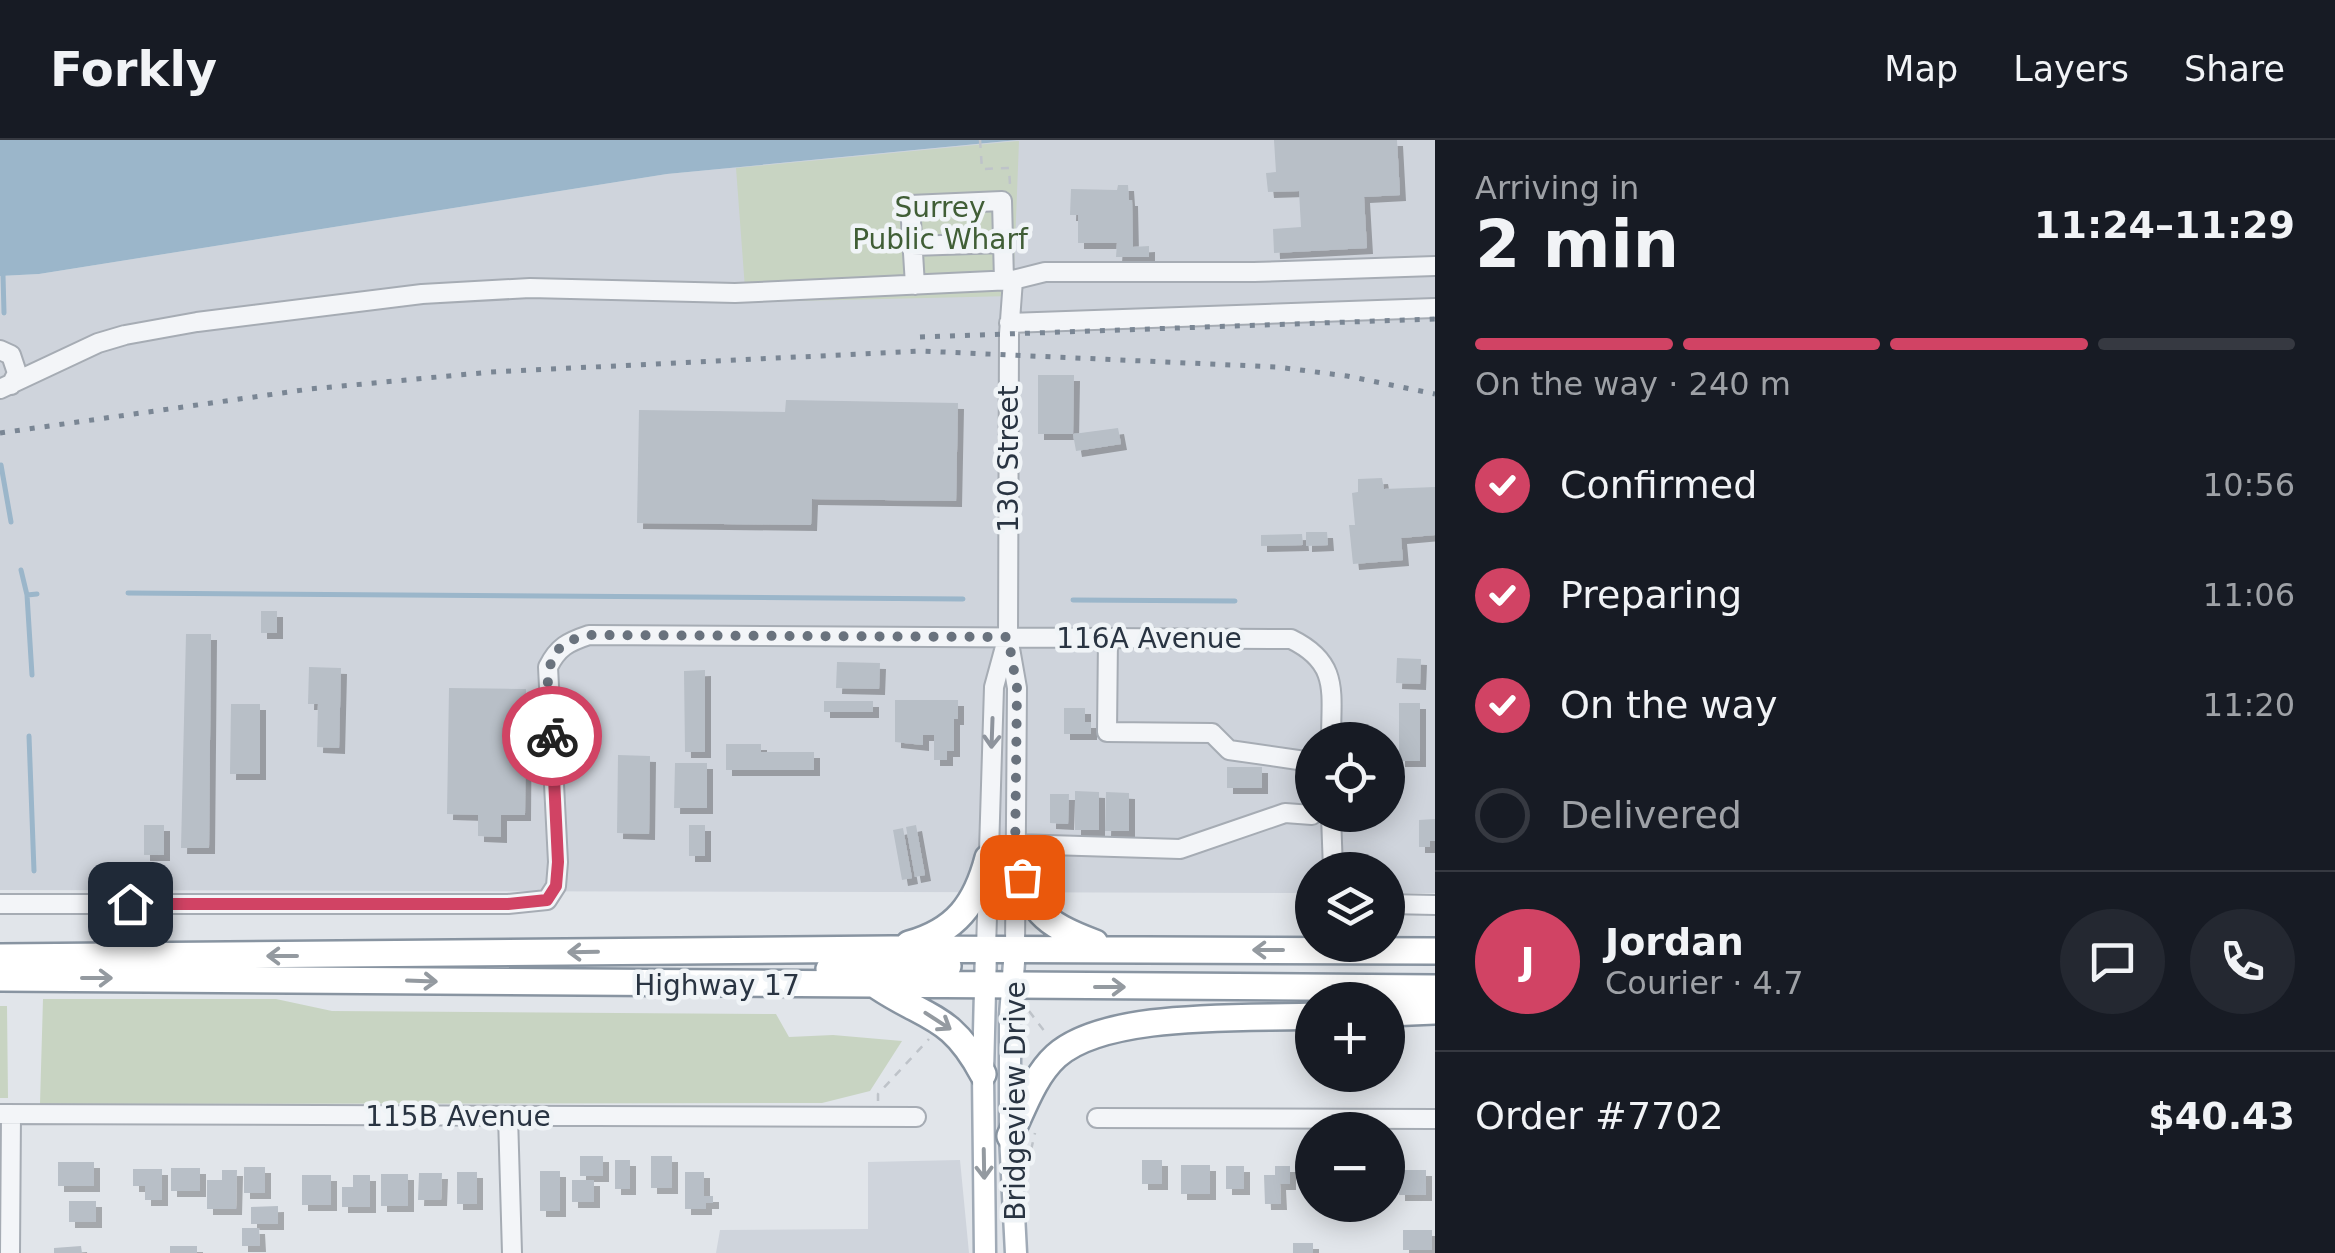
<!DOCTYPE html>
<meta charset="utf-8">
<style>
:root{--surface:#171b24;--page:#242831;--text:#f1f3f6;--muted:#9ea1a6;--line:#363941;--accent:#d14364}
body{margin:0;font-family:"DejaVu Sans",sans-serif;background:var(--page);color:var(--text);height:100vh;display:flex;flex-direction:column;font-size:38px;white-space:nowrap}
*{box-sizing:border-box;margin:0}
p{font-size:32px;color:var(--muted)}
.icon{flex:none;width:55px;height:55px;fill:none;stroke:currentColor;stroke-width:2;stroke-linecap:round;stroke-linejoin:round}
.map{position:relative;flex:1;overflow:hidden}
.side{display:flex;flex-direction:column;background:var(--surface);width:900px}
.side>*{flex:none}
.fabs{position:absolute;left:1295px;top:582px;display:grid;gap:20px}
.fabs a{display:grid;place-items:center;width:110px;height:110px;border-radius:50%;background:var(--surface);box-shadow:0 5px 25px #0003;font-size:50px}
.pin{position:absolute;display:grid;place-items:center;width:85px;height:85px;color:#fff;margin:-42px;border-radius:20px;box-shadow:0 5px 15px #0006}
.courier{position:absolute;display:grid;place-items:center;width:100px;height:100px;margin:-50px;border:8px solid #d14364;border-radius:50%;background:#fff;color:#222;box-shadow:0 2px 12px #0007}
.head em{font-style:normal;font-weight:700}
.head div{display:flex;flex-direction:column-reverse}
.head{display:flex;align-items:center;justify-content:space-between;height:170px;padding:0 40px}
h1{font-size:65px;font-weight:700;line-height:75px}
.bar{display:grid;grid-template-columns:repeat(4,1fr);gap:15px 10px;align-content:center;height:120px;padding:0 40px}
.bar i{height:12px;border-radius:8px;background:var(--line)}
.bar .active{background:var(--accent)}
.bar p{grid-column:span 4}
.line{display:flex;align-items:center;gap:25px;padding:0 40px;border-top:2px solid var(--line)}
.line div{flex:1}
.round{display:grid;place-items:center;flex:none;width:105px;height:105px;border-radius:52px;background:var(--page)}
ol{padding:0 40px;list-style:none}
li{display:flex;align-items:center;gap:30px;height:110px}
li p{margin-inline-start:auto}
li .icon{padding:10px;border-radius:50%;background:var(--accent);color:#fff;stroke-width:4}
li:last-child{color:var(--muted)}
li i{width:55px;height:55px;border:5px solid var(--line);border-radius:50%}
header{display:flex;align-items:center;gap:60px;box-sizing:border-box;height:140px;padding:0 50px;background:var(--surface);border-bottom:2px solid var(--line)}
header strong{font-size:48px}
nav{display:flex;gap:55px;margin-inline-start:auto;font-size:35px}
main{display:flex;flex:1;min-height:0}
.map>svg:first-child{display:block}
</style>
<header>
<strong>Forkly</strong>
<nav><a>Map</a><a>Layers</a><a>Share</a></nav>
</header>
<main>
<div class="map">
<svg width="1435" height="1113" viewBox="0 0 1435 1113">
<defs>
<filter id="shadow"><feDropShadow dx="6" dy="6" stdDeviation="0" flood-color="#0004"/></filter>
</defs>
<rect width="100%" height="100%" fill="#e1e5ea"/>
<path fill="#cfd4dc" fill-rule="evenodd" d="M1019 0H1435V753H1388V730H1312V753L0 750V136L39 134 667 34ZM1312 600H1388V675H1312Z
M960 1020 969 1113H716L720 1090 868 1089V1022Z"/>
<path fill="#c8d4c2" d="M1019 1 1013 156 746 162 736 28Z
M43 859H276L332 871 776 874 789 897 833 895 902 901 870 951 822 963 40 964Z
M0 866H7L8 958H0Z"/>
<path fill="#9bb6ca" d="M0 0H1019L667 34 39 134 0 136Z"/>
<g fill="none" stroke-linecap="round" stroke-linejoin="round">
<path stroke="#9bb6ca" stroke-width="5" d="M3 135 4 173
M1 325 11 382
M21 430 27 455 37 454
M128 453 963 459
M27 455 32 535
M1073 460 1235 461
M29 596 34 731"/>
</g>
<path fill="#b8bfc7" filter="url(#shadow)" d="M1274 0H1397L1400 55 1364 57 1367 108 1274 113 1273 89 1301 87 1299 51 1268 52 1266 33 1276 32Z
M1118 45H1128L1129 60H1132L1133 107 1149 106V117H1116L1117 103H1078V75H1070L1071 49 1117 50Z
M1038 235H1074L1073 294H1038Z
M786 260 958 263 956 361 812 359 811 385 637 383 639 270 785 272Z
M1118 288 1121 304 1076 311 1073 294Z
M1382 338 1384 349 1435 347V395L1401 398 1403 420 1353 424 1349 385H1355L1352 353 1358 352V339Z
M1306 392H1327L1328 405 1306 406Z
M1302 394 1303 405 1261 406V395Z
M261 471H277V493H261Z
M186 494H211L209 708H181Z
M1397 518 1421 519 1420 544 1396 543Z
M837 522 880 523 879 549 836 548Z
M309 527 341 528 339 608 317 607 318 564H308Z
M705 530V612H685L684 531Z
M449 548 526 549 525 675H501V697L478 696V675L447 674Z
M895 560H958V579H954V611H947V620H934V595H923V605L895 602Z
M824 561H873V572H824Z
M1399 563H1420V621H1399Z
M231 564H260V634H230Z
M1064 568H1085V582H1091V594H1064Z
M726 604H761V612H814V630H726Z
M618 615 650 616 649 694 617 693Z
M675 623H707V668H674Z
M1227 627H1262V648H1227Z
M1075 651 1099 652V690H1075Z
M1106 652 1129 653V691H1105Z
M1050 654H1069L1068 684 1050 683Z
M1435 679V701H1430V707H1419V680Z
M144 685H164V715H144Z
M689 685H705V716H689Z
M916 685 925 735 915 737 906 687Z
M903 688 912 738 902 740 893 690Z
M580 1016H603V1036H580Z
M651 1016H672V1048H651Z
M615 1020H630V1049H615Z
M1142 1020H1162V1044H1142Z
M58 1022H94V1046H58Z
M1181 1025H1210V1054H1181Z
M1226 1026H1244V1049H1226Z
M1275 1026H1290V1044H1280L1281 1064H1265L1264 1035H1275Z
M244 1027H265V1053H244Z
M171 1028H200V1051H171Z
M133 1029H162V1060H145V1046H133Z
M222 1030H237L236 1069H207V1040H222Z
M1399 1030H1426V1055H1399Z
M540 1031H560V1071H540Z
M457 1032H477V1064H457Z
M685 1032H704V1056H713V1063H706V1069H685Z
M419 1033H442L441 1060H418Z
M381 1034H408V1066H381Z
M302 1035H331V1065H302Z
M353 1035H370V1067H342V1047H353Z
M572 1040H594V1062H572Z
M69 1061H96V1082H69Z
M278 1066V1084H251V1067Z
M242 1088H259L260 1106H242Z
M1403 1090H1432V1110H1403Z
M1293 1103H1313V1113H1293Z
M81 1106 82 1113H54V1108Z
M170 1106H197V1113H170Z"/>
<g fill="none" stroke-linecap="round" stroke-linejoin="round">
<g stroke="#a6acb4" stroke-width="22">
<path id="minor" d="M912 106 1003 103
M1013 140 1009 194 1008 497 1017 548 1015 809
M915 145 910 65 1002 61 1004 141
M1009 183 1435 168
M0 210 11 215 17 233 11 245
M0 249 98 203 125 195 197 182 422 154 530 148 735 153 1013 140 1045 132H1254L1435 126
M1108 498 1107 592 1212 593 1229 610 1312 622
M1331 675 1333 730
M1015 704 1180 709 1285 673 1312 675
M0 764H508L547 760 556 746 558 722 548 527C558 507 568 502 589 495L1291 499C1340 523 1331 552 1331 600
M1388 764 1435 765
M986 809 994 547 1006 503
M0 974 916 977
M508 976 512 1113
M1097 978 1435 979
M10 1113 11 974"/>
</g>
<g stroke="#a0aab6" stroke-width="25">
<path id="major" d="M1015 809 1010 876V996L1016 1113
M985 1113 983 934 986 809"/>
</g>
<g stroke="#8894a1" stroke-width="30">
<path id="highway" d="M1015 718C1033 772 1040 782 1095 803
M909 804C956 791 976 764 988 718
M0 817 891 809 1435 811
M829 829 948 826
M0 838 1435 848
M877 846C928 880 951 874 983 934
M1388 873 1435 871
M1010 996C1023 969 1034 936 1056 916 1106 871 1247 879 1312 876"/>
</g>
<path stroke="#bec3c9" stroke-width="2.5" stroke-dasharray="8 8" stroke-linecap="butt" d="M980 0 982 29 1009 28 1010 45
M1029 871 1048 896
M878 961V954L929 899
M1031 1010 1035 993"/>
<use href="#minor" stroke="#f3f5f8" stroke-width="18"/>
<use href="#major" stroke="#fff" stroke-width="20"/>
<use href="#highway" stroke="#fff" stroke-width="25"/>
<path stroke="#7a8694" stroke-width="5" stroke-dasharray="5 10" stroke-linecap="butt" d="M920 197 1435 179
M0 293 310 249 491 232 921 211 1277 227 1347 236 1435 254"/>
</g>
<defs><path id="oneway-shaft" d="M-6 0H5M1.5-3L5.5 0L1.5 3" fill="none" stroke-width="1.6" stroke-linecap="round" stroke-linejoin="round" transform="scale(2.5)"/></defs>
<use stroke="#8e949d" href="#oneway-shaft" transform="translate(992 593) rotate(92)"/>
<g stroke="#949aa0">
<use href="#oneway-shaft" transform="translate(1268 810) rotate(-180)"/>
<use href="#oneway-shaft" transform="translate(583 812) rotate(179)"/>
<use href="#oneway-shaft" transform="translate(282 816) rotate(180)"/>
<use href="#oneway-shaft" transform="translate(97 838)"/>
<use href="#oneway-shaft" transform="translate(422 841) rotate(2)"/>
<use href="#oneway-shaft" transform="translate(1110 847)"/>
<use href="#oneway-shaft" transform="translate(938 881) rotate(33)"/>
<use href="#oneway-shaft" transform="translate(984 1024) rotate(89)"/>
</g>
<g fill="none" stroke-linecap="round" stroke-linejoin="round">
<path stroke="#69727d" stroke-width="10" stroke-dasharray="0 18" d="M552 596C550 569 538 520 566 503 572 499 582 497 589 495L1008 497 1017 548 1015 718 1022 737"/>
<path stroke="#d14364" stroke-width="12" d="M130 764H508L547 760 556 746 558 722 552 596"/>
</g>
<g text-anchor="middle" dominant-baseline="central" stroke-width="9" stroke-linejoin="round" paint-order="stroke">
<g font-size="28" fill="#405e36" stroke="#f0f4f7">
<text x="940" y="67">Surrey<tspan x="940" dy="32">Public Wharf</tspan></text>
</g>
<g font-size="28" fill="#293442" stroke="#f0f4f7">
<text transform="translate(1008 319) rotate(-90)">130 Street</text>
<text x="1149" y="498">116A Avenue</text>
<text x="717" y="845">Highway 17</text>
<text transform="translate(1015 961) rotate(-90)">Bridgeview Drive</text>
<text x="458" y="976">115B Avenue</text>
</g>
</g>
</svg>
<div class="fabs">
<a><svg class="icon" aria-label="locate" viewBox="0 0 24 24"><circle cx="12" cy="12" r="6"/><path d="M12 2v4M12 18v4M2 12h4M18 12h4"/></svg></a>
<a><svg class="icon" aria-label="layers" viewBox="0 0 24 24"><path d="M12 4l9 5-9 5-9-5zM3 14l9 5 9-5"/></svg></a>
<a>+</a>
<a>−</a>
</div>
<div class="pin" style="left:1022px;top:737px;background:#ea580c"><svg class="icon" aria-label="bag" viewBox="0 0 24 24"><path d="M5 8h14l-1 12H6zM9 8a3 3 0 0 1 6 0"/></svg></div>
<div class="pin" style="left:130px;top:764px;background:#1f2937"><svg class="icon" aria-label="home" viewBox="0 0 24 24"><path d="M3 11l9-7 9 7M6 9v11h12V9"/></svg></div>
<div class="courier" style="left:552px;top:596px"><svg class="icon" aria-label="bike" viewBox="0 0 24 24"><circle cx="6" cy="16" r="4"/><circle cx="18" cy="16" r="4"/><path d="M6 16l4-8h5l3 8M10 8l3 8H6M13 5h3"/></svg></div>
</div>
<section class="side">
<div class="head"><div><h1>2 min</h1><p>Arriving in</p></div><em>11:24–11:29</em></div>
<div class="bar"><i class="active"></i><i class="active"></i><i class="active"></i><i></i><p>On the way · 240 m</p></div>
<ol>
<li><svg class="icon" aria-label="check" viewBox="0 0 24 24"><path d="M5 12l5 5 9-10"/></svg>Confirmed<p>10:56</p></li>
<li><svg class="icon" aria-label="check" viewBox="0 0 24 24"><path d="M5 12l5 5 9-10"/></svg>Preparing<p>11:06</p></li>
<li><svg class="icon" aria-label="check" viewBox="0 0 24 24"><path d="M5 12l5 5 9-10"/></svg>On the way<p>11:20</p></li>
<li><i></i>Delivered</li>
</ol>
<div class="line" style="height:180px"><b class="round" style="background:var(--accent);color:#fff">J</b><div><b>Jordan</b><p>Courier · 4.7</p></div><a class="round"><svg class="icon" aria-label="chat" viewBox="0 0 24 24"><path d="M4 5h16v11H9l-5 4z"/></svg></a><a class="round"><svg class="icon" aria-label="phone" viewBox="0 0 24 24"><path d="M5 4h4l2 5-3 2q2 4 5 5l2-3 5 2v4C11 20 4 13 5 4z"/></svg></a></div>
<div class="line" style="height:130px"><div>Order #7702</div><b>$40.43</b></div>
</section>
</main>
